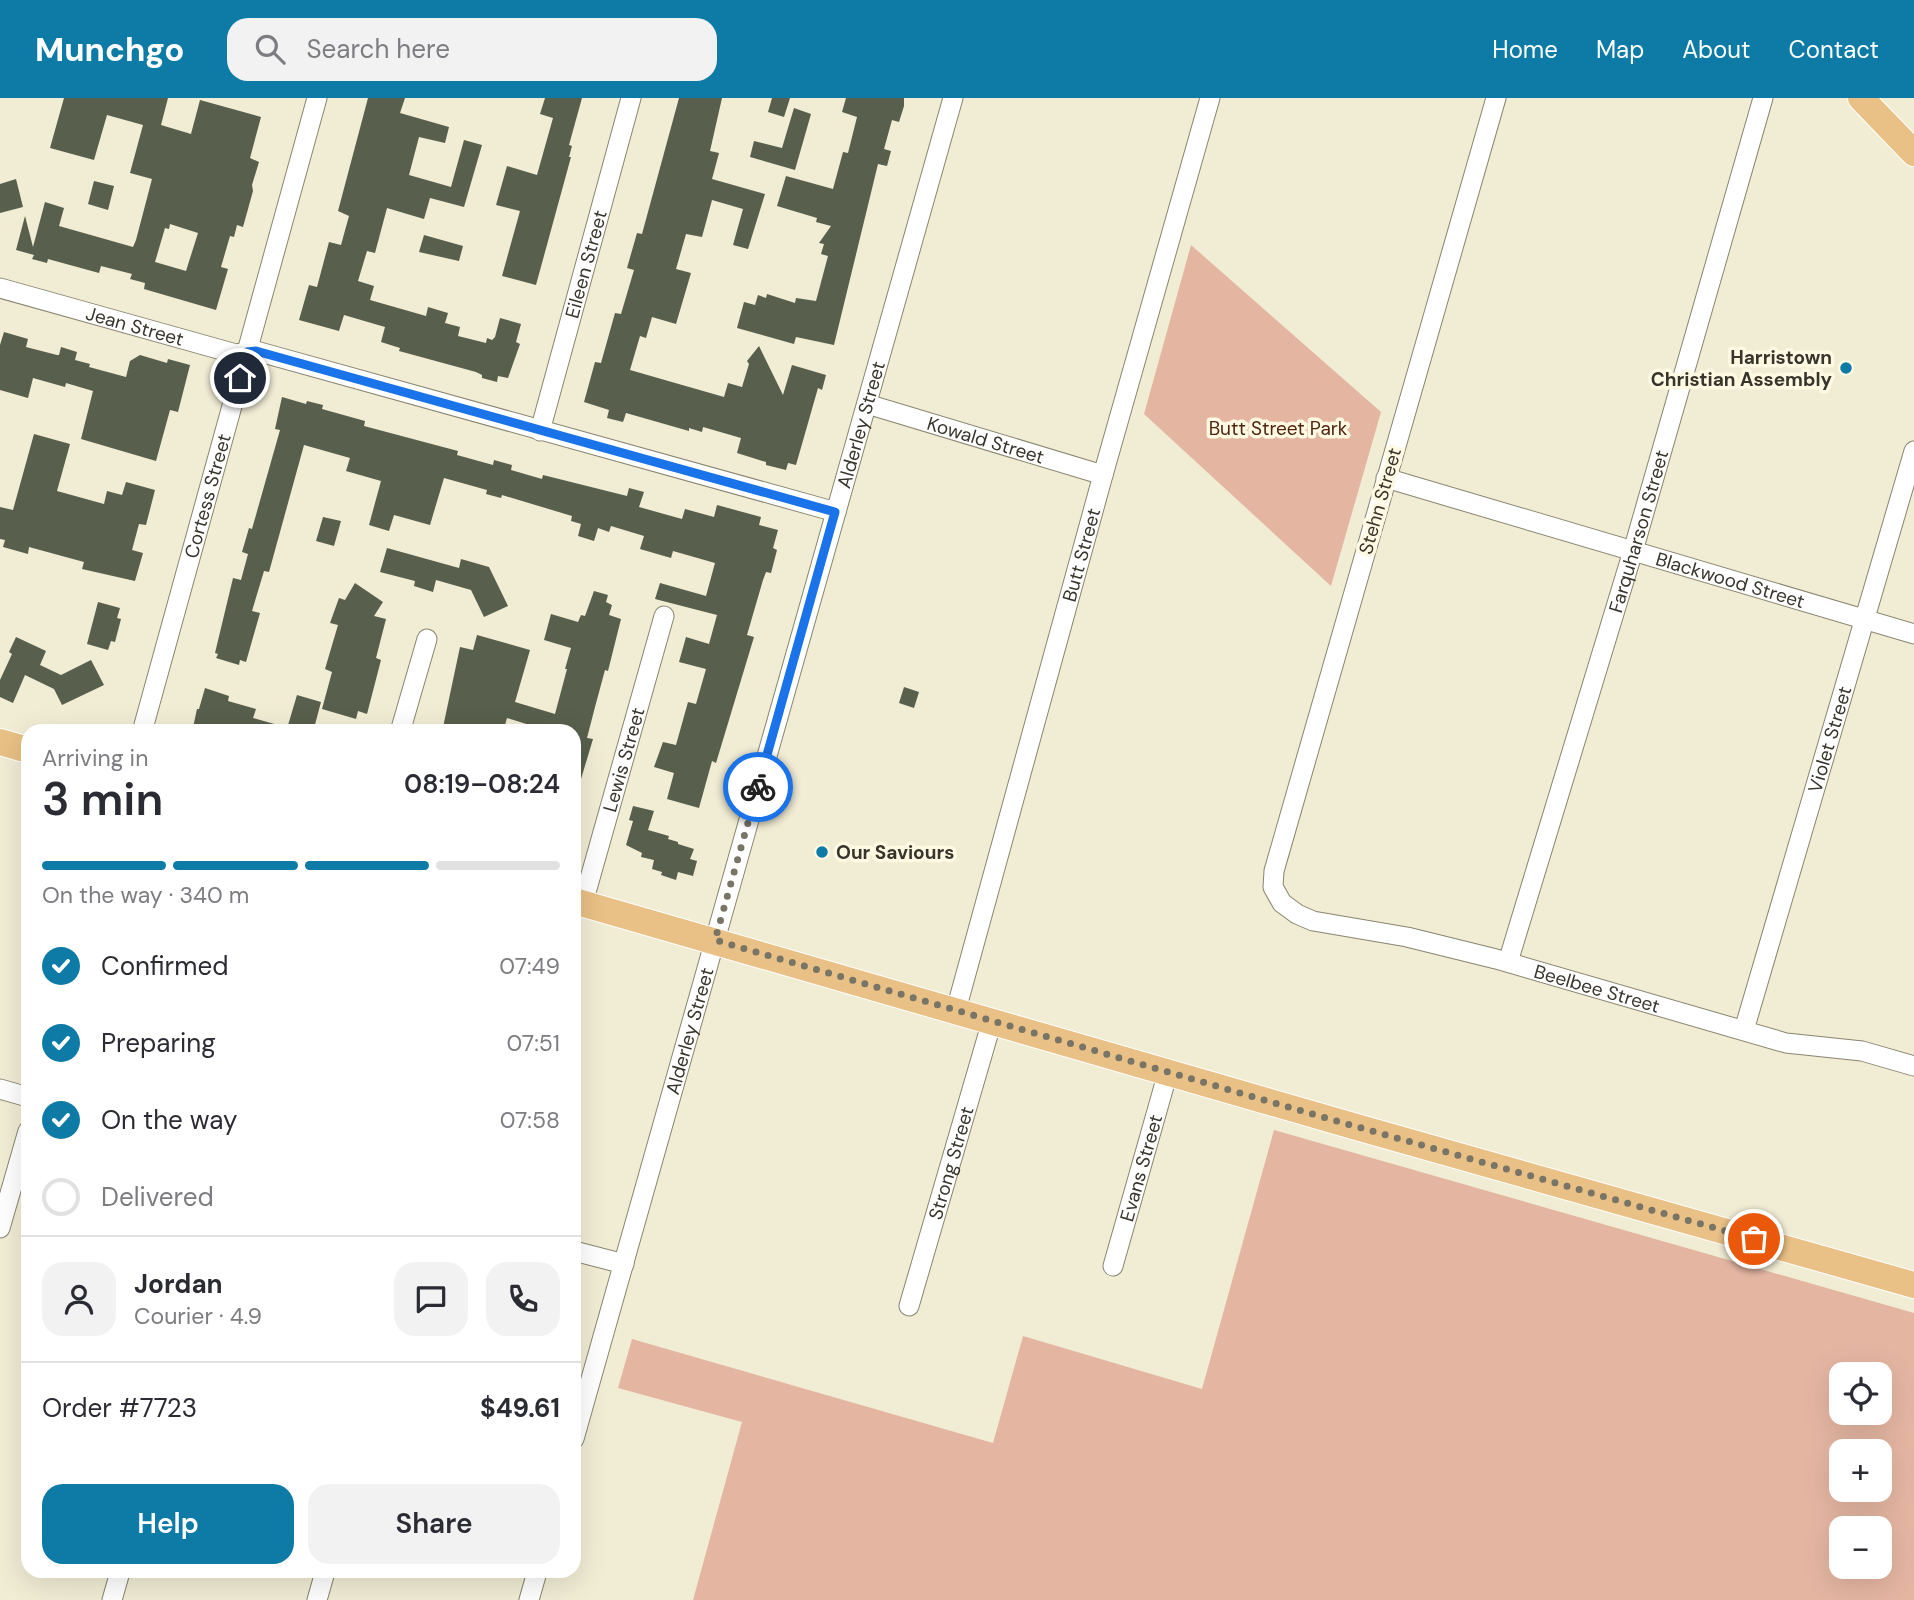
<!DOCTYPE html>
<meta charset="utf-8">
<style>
:root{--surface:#fff;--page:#f2f2f3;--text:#2b2b33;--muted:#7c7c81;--line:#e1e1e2;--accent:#0d7ba5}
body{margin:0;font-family:"DM Sans",sans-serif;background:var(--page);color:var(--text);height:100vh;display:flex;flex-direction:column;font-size:26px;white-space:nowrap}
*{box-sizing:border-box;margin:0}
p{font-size:23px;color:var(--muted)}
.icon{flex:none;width:38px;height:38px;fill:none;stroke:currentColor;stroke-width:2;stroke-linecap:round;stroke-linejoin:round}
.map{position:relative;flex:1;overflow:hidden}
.side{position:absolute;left:21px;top:626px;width:560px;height:854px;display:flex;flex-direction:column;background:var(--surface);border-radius:21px;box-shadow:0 7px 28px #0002}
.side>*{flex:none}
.buttons{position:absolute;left:1829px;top:1264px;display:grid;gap:14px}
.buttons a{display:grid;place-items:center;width:63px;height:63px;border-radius:14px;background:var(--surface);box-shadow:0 7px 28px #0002;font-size:35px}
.pin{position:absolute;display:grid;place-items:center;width:60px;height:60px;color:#fff;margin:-30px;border:4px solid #fff;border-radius:50%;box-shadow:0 2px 7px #0007}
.courier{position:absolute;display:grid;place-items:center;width:70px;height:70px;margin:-35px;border:5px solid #1a73e8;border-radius:50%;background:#fff;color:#222;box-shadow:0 2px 9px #0007}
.summary em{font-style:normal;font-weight:600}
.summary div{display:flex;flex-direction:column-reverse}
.summary{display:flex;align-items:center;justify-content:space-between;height:119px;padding:0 21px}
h1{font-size:46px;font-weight:600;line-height:52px}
.bar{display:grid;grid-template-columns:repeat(4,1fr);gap:10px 7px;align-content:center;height:84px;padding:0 21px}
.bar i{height:9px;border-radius:5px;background:var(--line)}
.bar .current{background:var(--accent)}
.bar p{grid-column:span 4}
.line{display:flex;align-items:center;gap:18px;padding:0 21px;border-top:2px solid var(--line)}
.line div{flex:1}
.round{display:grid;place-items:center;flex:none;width:74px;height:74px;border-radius:21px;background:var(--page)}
ol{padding:0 21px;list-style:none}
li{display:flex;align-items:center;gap:21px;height:77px}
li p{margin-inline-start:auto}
li .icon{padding:7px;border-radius:50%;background:var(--accent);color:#fff;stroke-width:4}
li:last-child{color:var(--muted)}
li i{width:38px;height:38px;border:4px solid var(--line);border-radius:50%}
.cta{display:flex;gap:14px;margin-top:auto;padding:14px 21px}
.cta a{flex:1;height:80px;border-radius:21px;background:var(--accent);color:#fff;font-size:28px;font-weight:600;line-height:80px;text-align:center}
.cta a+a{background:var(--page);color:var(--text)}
header{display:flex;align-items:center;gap:42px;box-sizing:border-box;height:98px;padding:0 35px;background:var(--accent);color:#fff}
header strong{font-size:33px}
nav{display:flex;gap:38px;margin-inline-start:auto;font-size:24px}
.search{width:490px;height:63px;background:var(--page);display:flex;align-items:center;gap:18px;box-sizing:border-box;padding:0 24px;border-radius:21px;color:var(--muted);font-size:26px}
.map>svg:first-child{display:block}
</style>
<header>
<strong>Munchgo</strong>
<div class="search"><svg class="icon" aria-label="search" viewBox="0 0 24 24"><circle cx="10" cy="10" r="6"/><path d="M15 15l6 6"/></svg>Search here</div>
<nav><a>Home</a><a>Map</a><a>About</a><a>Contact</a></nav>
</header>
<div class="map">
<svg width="1914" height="1502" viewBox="0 0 1914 1502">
<rect width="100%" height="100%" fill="#f1ecd4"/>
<path fill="#e4b6a2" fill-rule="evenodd" d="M1191 147 1381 314 1331 488 1144 316Z
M1274 1032 1914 1215V1502H693L742 1324 618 1290 632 1241 993 1345 1023 1238 1202 1291ZM1841 1276H1880V1314H1841ZM1841 1353H1880V1391H1841ZM1841 1430H1880V1468H1841Z"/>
<path fill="#585f4c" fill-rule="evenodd" d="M64 0H168L161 27 191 36 200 2 261 19 250 60 259 64 252 87 253 93 243 129 237 127 234 139 230 138 221 169 228 171 216 212 144 191 145 185 130 181 132 176 101 168 99 175 48 161 47 165 32 161 34 157 16 152 25 118 33 149 45 104 64 110 59 128 133 149 136 142 152 81 130 75 143 27 107 17 94 62 50 50ZM170 126 198 135 186 173 155 164 165 130 169 131Z
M368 0H405L400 15 449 29 445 45 419 39 409 77 451 89 464 42 482 47 464 109 430 100 424 121 387 110 375 155 367 153 358 183 374 188 370 202 426 218 428 209 448 215 445 225 460 229 458 238 486 245 487 240 492 242 495 239 500 220 521 226 516 244 520 246 508 280 498 278 497 284 482 280V277L476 274 399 253 400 250 381 244 385 229 344 217 339 233 299 222 309 187 317 189 329 144 341 147 349 118 338 113Z
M545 0H582L569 47 572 48 569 59H571L536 187 502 178 520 113 496 107 507 68 537 77 553 20 540 16Z
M679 0H722L710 53 719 55 712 81 765 96 748 151 733 147 743 111 712 102 702 139 686 136 676 171 691 175 676 226 652 219 646 240 640 238 630 272 724 299 728 285 742 289 749 266 747 263 759 248 783 297 792 267 826 277 822 292 818 290 796 367 788 365 786 372 766 367V364L737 355 741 340 703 329 702 334 689 330V333L626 315 623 324 607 320 609 312 584 304 595 264 601 265 615 215 621 216 634 172 627 170 637 135 642 136Z
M772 0H790L784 19 768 14Z
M846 0H904V8L899 24 892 22 884 51 891 53 887 68 878 66 834 247 796 239 794 246 737 230 744 204 755 207 758 197 766 200 767 196 795 205 796 200 816 203 828 158 821 156 824 146 819 145 831 128 816 124 817 120 777 108 786 78 833 91 843 54 848 55 857 19 842 14Z
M794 10 811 16 795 72 750 59 754 43 782 50Z
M16 81 23 109 0 115V86Z
M94 83 114 88 108 112 88 106Z
M424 137 463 148 459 163 419 154Z
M4 234 28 241 26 249 57 257H59L61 249 77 254 75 262 90 266 89 269 126 279 130 263 140 257 167 265 168 261 190 267 178 314 170 312 156 363 81 341 93 293 66 285 65 289 33 280 28 300 0 292V247Z
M282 299 306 306 307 303 323 307 322 311 365 323 364 328 458 353 457 357 493 367 494 362 512 367 511 372 542 381 543 377 627 398 629 390 644 394 639 409 682 421 685 411 714 419 717 407 761 419 759 427 778 432 773 450 777 452 771 475 766 474 763 482 747 537 754 539 716 665 712 663 699 710 667 701 674 675 654 669 663 644 676 647 688 604 696 606 706 571 679 564 686 539 709 546 717 517 655 501 660 485 706 498 715 465 673 453 671 460 640 451 644 438 611 428 609 434 598 430 594 443 578 438 581 426 571 423 572 418 502 397 501 400 486 396 487 392 444 380 430 427 394 417 389 433 369 427 381 383 346 373 350 360 304 347 269 474 264 473 252 513 260 515 246 564 240 562 239 567 216 560 218 556 215 555 233 480 241 482 248 456 242 454 249 430 252 431 280 332 275 331Z
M34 336 70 346 57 393 104 406 107 393 122 397 126 384 155 392 146 427 139 426 132 452 143 455 135 483 82 471 84 464 29 449 28 456 3 449 5 442 0 441V409L13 412Z
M323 419 341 423 334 448 316 443Z
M387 450 459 470 461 461 489 469 508 508 484 519 471 492 436 482 433 494 414 488 415 483 380 474Z
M355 485 383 504 374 518 386 521 376 560 381 562 367 616 358 613 356 621 322 611 332 574 325 571 338 527 330 525 339 500 345 502Z
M594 493 608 497 606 504 612 507 609 517 621 521 608 573 605 572 595 609 587 640 593 641 578 691H574V634H552L507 620 503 634H442L460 549 473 552 477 537 530 552 515 604 555 616 567 571H565L571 550 544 542 551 516 578 524 581 517 585 518Z
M98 504 120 510 117 520 121 521 115 544 111 543 108 552 87 546Z
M16 539 46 553 40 567 61 577 91 562 104 587 62 607 54 591 25 577 13 605 0 599V582L12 556 9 554Z
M904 589 919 594 914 610 899 605Z
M205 590 229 598 228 603 256 611 253 620 285 629 284 634H192L197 611H199Z
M297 597 321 604 313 634H286Z
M633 708 654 713 648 732 669 738 668 741 678 744V746L694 751 690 761 697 763 693 778 678 774 676 782 661 777 662 774 652 771 654 762 641 759 642 755 626 747 633 723 629 722Z"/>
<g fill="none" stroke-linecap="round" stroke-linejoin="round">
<g stroke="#898570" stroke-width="21">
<g id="minor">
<path id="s1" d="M1496 0 1274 773 1273 789 1282 805 1297 816 1313 823 1407 839 1496 861 1786 945 1862 953 1914 968"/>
<path id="s2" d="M0 190 236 256 256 253 836 414"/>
<path id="s3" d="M867 306 1103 377"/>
<path id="s4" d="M540 333 631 0"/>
<path id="s5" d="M1386 380 1914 536"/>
<path id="s6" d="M142 634 317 0"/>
<path d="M400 634 427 541"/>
<path id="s7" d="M583 805 664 518"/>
<path id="s8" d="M1508 864 1633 453 1763 0"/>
<path id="s9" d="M956 912 1103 377 1210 0"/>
<path id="s10" d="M1744 932 1914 353"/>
<path d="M0 991 28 999"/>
<path d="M0 1130 28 1033"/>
<path d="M574 1153 624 1166"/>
<path id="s11" d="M1113 1168 1168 974"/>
<path id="s12" d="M909 1208 992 923"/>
<path id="s13" d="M574 1341 953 0"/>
<path d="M112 1502 120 1474"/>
<path d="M317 1502 325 1474"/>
<path d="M529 1502 537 1474"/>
</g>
</g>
<g stroke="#fff" stroke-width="28">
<path id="major" d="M1861 0 1914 55
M0 644 28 652
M574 803 1353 1028 1914 1187"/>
</g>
<use href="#minor" stroke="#fff" stroke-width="19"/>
<use href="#major" stroke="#e9c085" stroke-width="26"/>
</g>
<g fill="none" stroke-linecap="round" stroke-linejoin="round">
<path stroke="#787567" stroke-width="7" stroke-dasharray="0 12.6" d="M758 689 715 842 1326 1020 1754 1141"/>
<path stroke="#1a73e8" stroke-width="9" d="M240 280 247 254 256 253 835 414 758 689"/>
</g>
<g fill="#0d7ba5" stroke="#fef9e2" stroke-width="2.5">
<circle cx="1846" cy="270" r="7"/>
<circle cx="822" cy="754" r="7"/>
</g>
<g text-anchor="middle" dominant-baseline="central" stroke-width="7" stroke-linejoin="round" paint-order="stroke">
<g font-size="19" fill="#37352c" stroke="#fef9e2">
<text stroke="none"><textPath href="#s4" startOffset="173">Eileen Street</textPath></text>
<text stroke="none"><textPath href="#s2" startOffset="140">Jean Street</textPath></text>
<text stroke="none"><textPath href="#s13" startOffset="1054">Alderley Street</textPath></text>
<text stroke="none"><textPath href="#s3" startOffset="124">Kowald Street</textPath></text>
<text stroke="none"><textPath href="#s6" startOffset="245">Cortess Street</textPath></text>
<text transform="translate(1380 403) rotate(-74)">Stehn Street</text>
<text stroke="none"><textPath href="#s8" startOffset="450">Farquharson Street</textPath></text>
<text stroke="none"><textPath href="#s9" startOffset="472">Butt Street</textPath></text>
<text stroke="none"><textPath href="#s5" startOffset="359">Blackwood Street</textPath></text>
<text stroke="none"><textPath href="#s10" startOffset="303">Violet Street</textPath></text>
<text stroke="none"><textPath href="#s7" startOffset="149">Lewis Street</textPath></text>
<text stroke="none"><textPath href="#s1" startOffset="1167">Beelbee Street</textPath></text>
<text stroke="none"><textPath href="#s13" startOffset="424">Alderley Street</textPath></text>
<text stroke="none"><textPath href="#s12" startOffset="149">Strong Street</textPath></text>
<text stroke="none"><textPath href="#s11" startOffset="102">Evans Street</textPath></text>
</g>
<g font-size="19" font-weight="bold" fill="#37352c" stroke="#fef9e2" text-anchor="end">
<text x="1832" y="259">Harristown<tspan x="1832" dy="22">Christian Assembly</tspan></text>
<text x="836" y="754" text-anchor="start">Our Saviours</text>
</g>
<g font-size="19" fill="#50240f" stroke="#fef9e2">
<text x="1278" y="330">Butt Street Park</text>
</g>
</g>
</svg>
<div class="buttons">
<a><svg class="icon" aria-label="locate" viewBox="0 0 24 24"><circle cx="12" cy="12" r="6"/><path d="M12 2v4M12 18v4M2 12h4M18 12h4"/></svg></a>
<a>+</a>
<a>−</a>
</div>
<div class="pin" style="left:1754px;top:1141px;background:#ea580c"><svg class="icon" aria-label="bag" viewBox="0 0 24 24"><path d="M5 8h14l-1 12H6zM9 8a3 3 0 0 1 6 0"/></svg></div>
<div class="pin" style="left:240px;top:280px;background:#1f2937"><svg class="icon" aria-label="home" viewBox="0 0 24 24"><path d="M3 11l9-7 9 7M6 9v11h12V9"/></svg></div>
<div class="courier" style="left:758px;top:689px"><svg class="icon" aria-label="bike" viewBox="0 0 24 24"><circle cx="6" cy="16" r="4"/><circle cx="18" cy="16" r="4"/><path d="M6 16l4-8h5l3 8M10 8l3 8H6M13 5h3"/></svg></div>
<section class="side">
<div class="summary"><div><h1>3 min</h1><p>Arriving in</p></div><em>08:19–08:24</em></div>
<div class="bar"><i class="current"></i><i class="current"></i><i class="current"></i><i></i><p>On the way · 340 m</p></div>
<ol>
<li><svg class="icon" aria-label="check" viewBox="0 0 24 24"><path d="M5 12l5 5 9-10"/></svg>Confirmed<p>07:49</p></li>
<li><svg class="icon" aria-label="check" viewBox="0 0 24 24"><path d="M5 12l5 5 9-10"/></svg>Preparing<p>07:51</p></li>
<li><svg class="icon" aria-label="check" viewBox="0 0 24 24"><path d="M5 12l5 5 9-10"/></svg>On the way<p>07:58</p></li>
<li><i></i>Delivered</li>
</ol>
<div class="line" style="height:126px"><a class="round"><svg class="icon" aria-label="person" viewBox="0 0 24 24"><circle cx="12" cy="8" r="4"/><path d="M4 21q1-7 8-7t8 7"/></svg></a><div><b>Jordan</b><p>Courier · 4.9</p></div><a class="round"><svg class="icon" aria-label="chat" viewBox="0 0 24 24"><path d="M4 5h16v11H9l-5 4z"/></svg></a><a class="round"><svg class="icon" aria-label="phone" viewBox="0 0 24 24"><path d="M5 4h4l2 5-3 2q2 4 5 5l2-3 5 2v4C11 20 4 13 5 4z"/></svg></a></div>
<div class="line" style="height:91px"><div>Order #7723</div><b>$49.61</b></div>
<div class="cta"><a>Help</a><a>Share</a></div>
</section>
</div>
